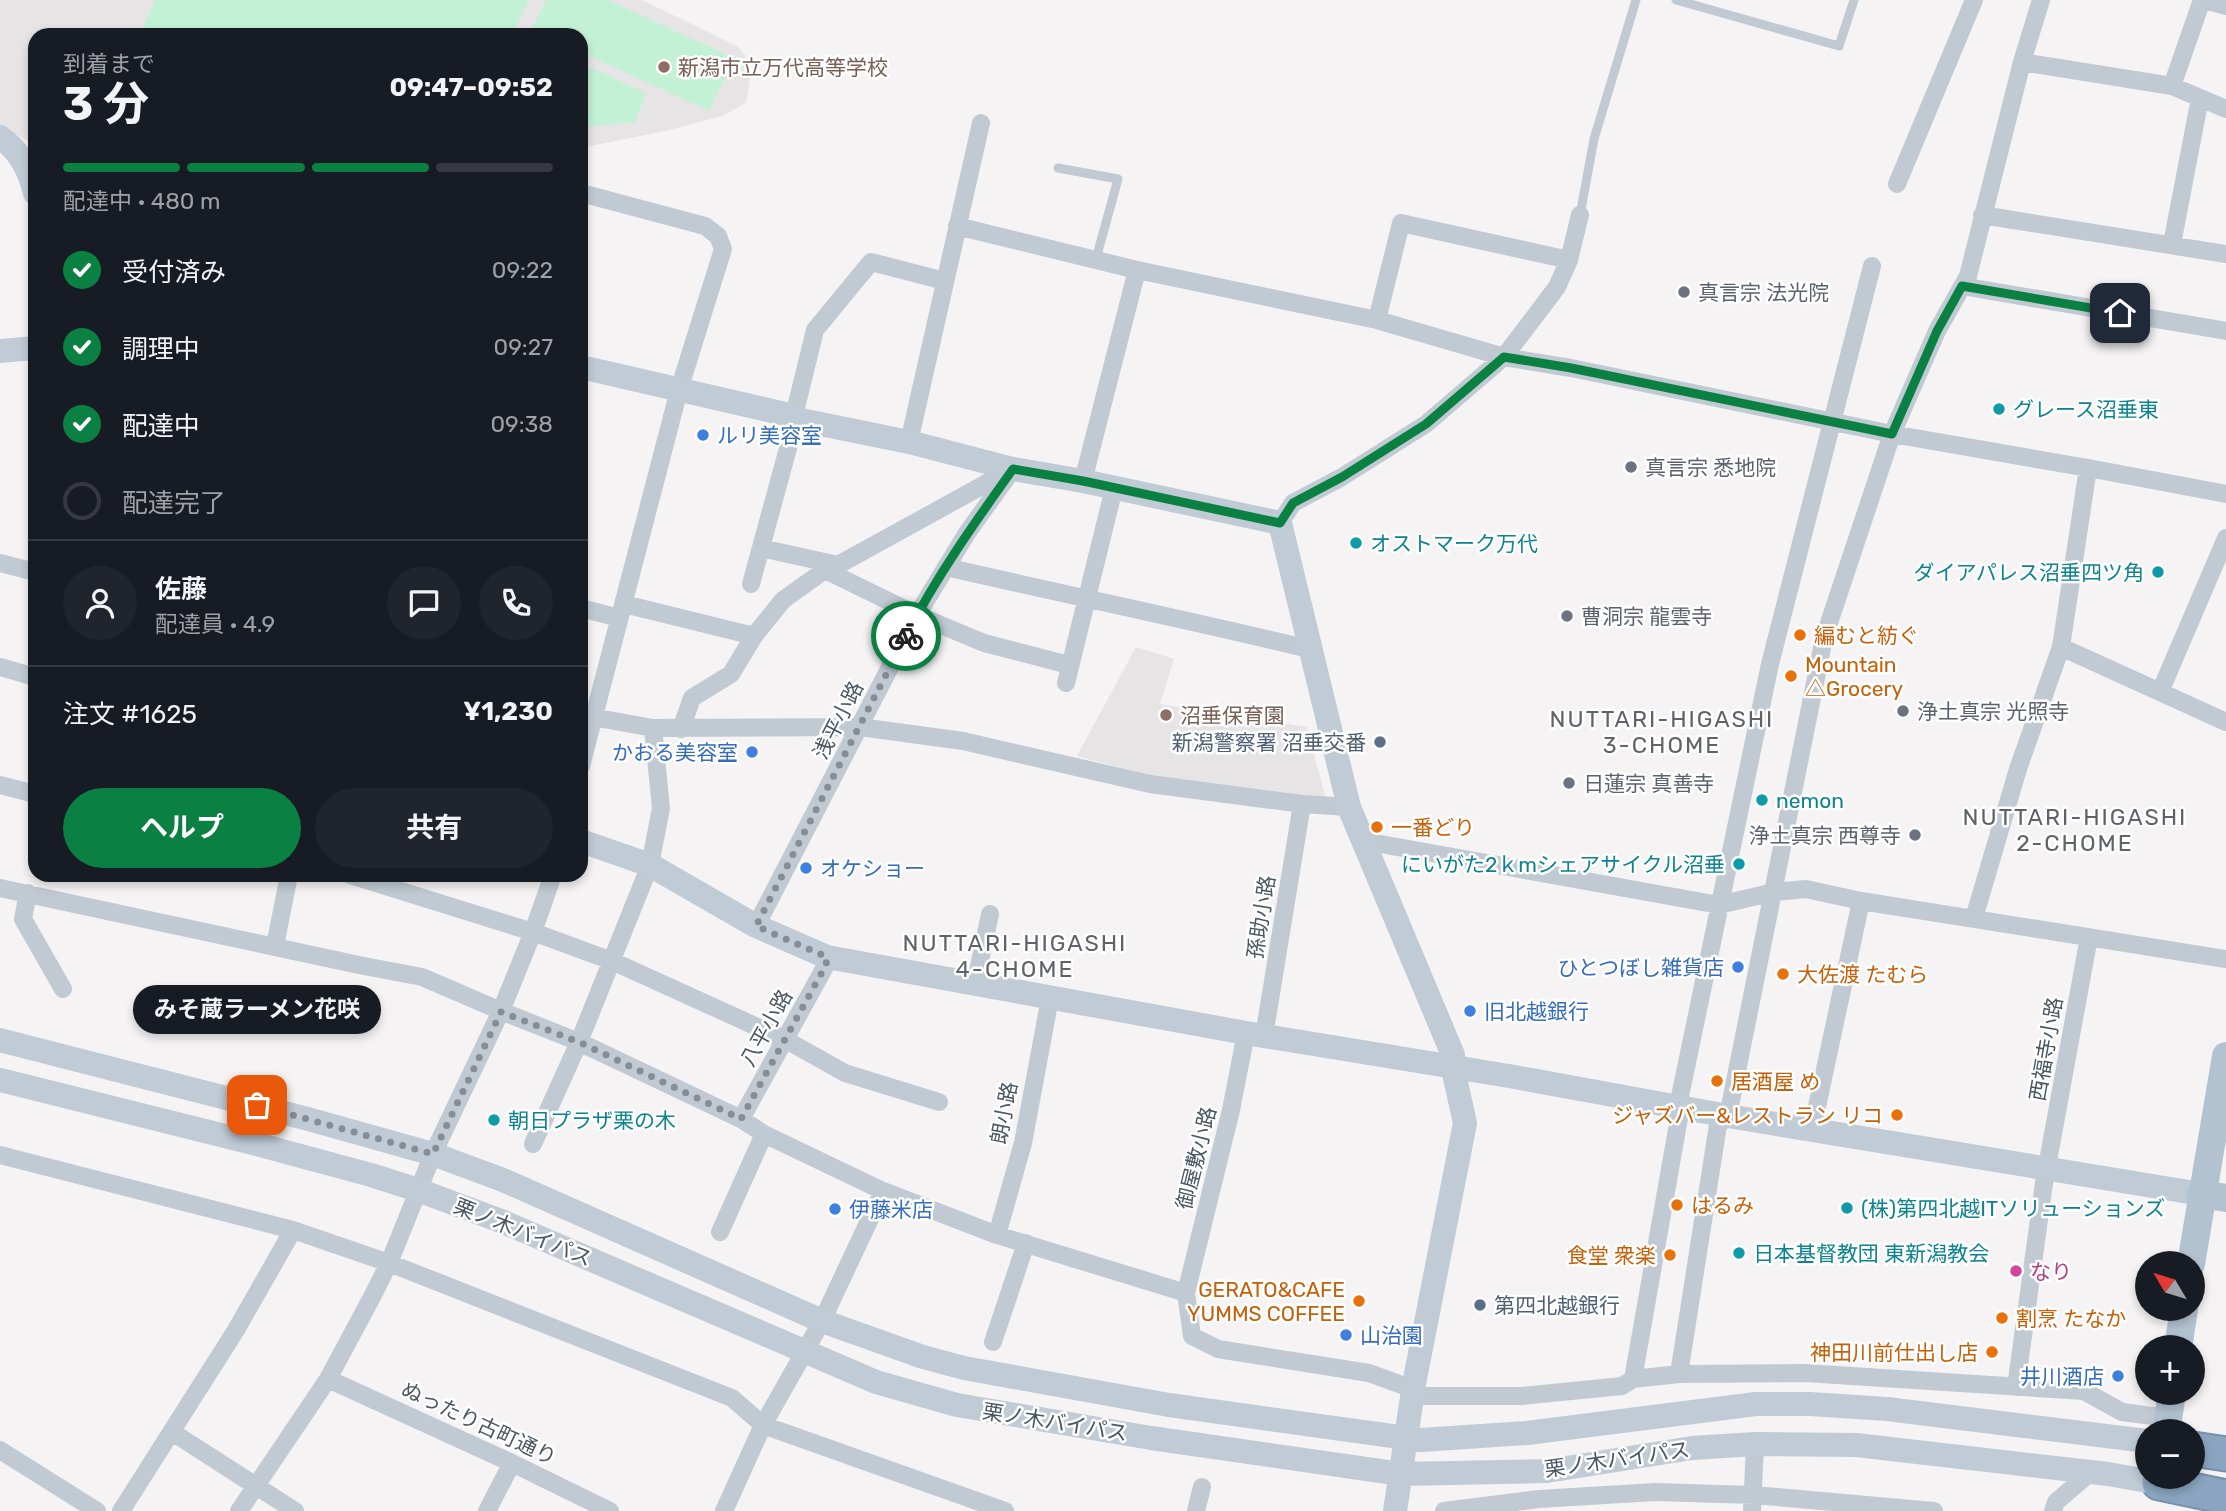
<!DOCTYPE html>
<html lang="ja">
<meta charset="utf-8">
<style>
:root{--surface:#171b24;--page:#20242c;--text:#f1f3f6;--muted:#9ea1a6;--line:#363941;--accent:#0b8043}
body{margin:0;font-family:Rubik,"Noto Sans JP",sans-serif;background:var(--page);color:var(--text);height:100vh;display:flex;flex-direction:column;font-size:26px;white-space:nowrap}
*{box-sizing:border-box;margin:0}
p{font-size:23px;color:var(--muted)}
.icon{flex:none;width:38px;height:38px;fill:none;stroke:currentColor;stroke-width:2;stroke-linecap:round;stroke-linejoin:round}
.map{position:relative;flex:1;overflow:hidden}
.details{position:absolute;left:28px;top:28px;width:560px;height:854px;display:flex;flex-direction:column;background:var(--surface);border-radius:21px;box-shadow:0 4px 10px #0003}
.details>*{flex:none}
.needle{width:46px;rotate:308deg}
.buttons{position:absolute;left:2135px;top:1251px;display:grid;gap:14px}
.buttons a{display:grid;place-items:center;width:70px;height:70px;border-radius:50%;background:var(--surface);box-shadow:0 4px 10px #0003;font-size:35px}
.pin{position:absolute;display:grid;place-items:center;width:60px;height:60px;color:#fff;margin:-30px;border-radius:14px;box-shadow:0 4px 10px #0006}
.courier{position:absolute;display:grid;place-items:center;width:70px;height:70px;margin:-35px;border:5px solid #0b8043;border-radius:50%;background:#fff;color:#222;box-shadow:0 2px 9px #0007}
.bubble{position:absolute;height:49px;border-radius:24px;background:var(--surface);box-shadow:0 4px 10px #0003;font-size:23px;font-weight:700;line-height:49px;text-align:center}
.overview em{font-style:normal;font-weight:700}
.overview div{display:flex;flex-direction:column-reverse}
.overview{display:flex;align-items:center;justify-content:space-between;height:119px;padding:0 35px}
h1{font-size:46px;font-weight:700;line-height:52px}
.bar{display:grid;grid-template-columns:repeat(4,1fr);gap:10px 7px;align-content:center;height:84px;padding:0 35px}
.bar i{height:9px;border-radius:5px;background:var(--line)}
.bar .on{background:var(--accent)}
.bar p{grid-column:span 4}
.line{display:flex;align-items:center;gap:18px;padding:0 35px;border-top:2px solid var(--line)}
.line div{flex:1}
.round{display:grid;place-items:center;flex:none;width:74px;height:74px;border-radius:37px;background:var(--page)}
ol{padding:0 35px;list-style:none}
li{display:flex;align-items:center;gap:21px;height:77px}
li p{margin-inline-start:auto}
li .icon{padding:7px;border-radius:50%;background:var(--accent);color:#fff;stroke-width:4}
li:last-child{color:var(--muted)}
li i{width:38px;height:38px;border:4px solid var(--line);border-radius:50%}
.cta{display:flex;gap:14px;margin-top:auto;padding:14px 35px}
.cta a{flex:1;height:80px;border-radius:42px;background:var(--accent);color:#fff;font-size:28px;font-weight:700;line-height:80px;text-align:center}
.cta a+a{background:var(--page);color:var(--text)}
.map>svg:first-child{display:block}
</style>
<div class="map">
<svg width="2226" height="1511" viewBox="0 0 2226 1511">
<rect width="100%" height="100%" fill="#f5f3f3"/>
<path fill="#e6e4e5" d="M0 0H642L739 47 745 56 750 79 746 103 722 116 670 130 581 148V35H35V144L0 128Z
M1136 647 1174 659 1160 704 1307 727 1326 800 1155 777 1077 756Z"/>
<path fill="#c3f1d5" d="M155 0H529L514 31 522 35H139Z
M546 0H608L734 58 709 111 581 52V35H545L532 29Z
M581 63 646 93 635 122 581 127Z"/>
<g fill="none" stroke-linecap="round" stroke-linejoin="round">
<g stroke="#7690ad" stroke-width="37">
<path id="highway" d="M2193 1449 2226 1454
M2159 1483 2226 1497"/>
</g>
<path stroke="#c1cad2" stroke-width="9" d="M1676 0 1839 46 1854 0
M1058 168 1118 179 1096 259
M1580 215 1594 139 1636 0"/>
<path stroke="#c1cad2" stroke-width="18" d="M2205 0 2226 6
M2022 62 2172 86 2226 109
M2172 86 2202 0
M1897 184 1974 0
M581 193 705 226 718 236 723 249 679 390 581 766
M1982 215 2226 254
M957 226 1137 270 1377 320 1504 357 1571 368 1892 434 2088 468 2226 494
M2172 244 2200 98
M1962 286 2226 331
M1377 320 1401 223 1569 260
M794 416 815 330 871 262 945 281
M909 442 981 123
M2088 468 2061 647 2226 722
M1083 481 1137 270
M1280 523 1293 503 1342 477 1426 424 1504 357 1557 287 1569 260 1580 215
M761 548 838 565
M0 563 35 572
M946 567C1067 595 1189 620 1309 649
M825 570 917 615 984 643 1069 665
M751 584 796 419
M624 604 754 636
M581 608 619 618
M0 667 35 677
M1066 683 1114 488
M2160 692 2226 538
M581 715 653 728 860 727 963 741 1150 784 1302 804 1349 807
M681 729 692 698 731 674 754 636 783 600 825 570 838 565 1007 472
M0 785 35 794
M1364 841 1719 905 1774 892 1806 889 1861 901 2226 959
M350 875 533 932 612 961 786 1040 845 1073 939 1102
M0 888 359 965 422 977 501 1011 579 1042 741 1119 764 1134 883 1191 997 1235 1186 1293
M28 893 23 919 63 989
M1974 918 2018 769 2061 647
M756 926 917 615 967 533 1013 469
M275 946 289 875
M979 983 977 976 990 914
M1246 1033 1231 1110 1186 1293 1192 1336 1218 1349 1369 1373 1413 1389
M1271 1036 1265 1030 1302 804
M741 1119 826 965 827 957
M1812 1130 1861 901
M533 1144 579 1042 650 865 661 808 653 728
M0 1155 293 1230 389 1263 732 1398 763 1425 1005 1511
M720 1232 764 1134
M997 1235 1023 1143 1050 998
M993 1342 1026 1243
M1679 1374 1718 1125 1728 1116 1824 638 1892 434 1937 331 1968 276 2022 62 2041 0
M328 1379 512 1463 610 1511
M1633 1379 1679 1118 1678 1106 1770 664 1872 266
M2016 1387 2044 1183 2089 937
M1412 1396H1522L1622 1386 1633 1379 1679 1374 1805 1373 2084 1391 2122 1412 2168 1418
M172 1432 295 1511
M0 1450 97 1511
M121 1511 236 1330 293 1230
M239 1511 328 1379 373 1295 389 1263 433 1154 501 1011 533 932 553 875
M487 1511 512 1463
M724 1511 763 1425 822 1321 883 1191
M1196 1511 1202 1487
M1444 1511 1539 1499 1655 1492 1754 1495 1934 1511
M1752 1511 1755 1444
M2053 1511 2056 1502 2091 1472"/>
<path stroke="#c1cbd6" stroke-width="24" d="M0 137C20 151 29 169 35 193
M0 351 35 348
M581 367 794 416 796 419 909 442 1013 469 1083 481 1280 523 1349 807 1453 1055V1069L1465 1123 1414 1384 1395 1511
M581 841 650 865 756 926 827 957 1246 1033 1509 1076 1728 1116 2201 1194
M0 1040 308 1119 433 1154 503 1180 822 1321 923 1357 964 1368 1169 1405 1421 1440 1527 1433 1756 1404H1810L1887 1409 2147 1441
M0 1080 249 1142 371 1175 418 1190 501 1221 876 1382 957 1405 1151 1438 1401 1474 1547 1471 1692 1448 1755 1444 1856 1445 2108 1474 2159 1483"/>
<path stroke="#b3c2d1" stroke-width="28" d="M2201 1194 2226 1198
M2191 1264 2226 1056
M2178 1348 2184 1309
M2166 1432 2172 1393"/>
<use href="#highway" stroke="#8ba5c1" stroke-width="33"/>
</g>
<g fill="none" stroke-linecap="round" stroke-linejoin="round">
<path stroke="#868d94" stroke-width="7" stroke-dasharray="0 12.6" d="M257 1105 433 1154 501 1012 579 1042 741 1119 826 965 827 957 756 926 906 636"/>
<path stroke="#0b8043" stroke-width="9" d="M906 636C936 577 975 522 1013 469L1083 481 1280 523 1293 503 1342 477 1426 424 1504 357 1571 368 1892 434 1937 331 1962 286 2120 313"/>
</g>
<g fill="#8d6e63" stroke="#fff" stroke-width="2.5">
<circle cx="664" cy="67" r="7"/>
<circle cx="1166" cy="715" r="7"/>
</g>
<g fill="#6b7280" stroke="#fff" stroke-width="2.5">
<circle cx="1684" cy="292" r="7"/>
<circle cx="1631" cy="467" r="7"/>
<circle cx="1567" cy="616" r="7"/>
<circle cx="1903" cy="711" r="7"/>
<circle cx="1569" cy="783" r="7"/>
<circle cx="1915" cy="835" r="7"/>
</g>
<g fill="#0f9aa8" stroke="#fff" stroke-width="2.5">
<circle cx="1999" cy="409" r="7"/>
<circle cx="1356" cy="543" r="7"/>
<circle cx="2158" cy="572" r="7"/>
<circle cx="1762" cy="800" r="7"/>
<circle cx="1739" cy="864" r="7"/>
<circle cx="494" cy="1120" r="7"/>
<circle cx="1847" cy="1208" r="7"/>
<circle cx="1739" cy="1253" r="7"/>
</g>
<g fill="#3f7fe0" stroke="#fff" stroke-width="2.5">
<circle cx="703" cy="435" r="7"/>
<circle cx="752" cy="752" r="7"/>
<circle cx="806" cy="868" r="7"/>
<circle cx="1738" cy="967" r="7"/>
<circle cx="1470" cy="1011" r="7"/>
<circle cx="835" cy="1209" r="7"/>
<circle cx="1346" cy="1335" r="7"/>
<circle cx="2118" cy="1376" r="7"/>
</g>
<g fill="#e8710a" stroke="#fff" stroke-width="2.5">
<circle cx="1800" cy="635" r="7"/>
<circle cx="1791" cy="676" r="7"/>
<circle cx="1377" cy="827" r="7"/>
<circle cx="1783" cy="974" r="7"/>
<circle cx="1717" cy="1081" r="7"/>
<circle cx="1897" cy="1115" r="7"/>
<circle cx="1677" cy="1205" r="7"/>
<circle cx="1670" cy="1255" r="7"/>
<circle cx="1359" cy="1301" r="7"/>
<circle cx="2002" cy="1318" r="7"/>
<circle cx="1992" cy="1352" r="7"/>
</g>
<g fill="#5c6f8a" stroke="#fff" stroke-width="2.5">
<circle cx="1380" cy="742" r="7"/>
<circle cx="1480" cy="1305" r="7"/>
</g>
<circle fill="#d1479c" stroke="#fff" stroke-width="2.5" cx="2016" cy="1271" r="7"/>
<g text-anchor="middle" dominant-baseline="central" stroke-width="5" stroke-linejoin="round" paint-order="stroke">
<g font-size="21" fill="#785e54" stroke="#fff" text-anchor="start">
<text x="678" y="67">新潟市立万代高等学校</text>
<text x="1180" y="715">沼垂保育園</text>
</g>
<g font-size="21" fill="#5b616d" stroke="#fff" text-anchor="start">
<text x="1698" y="292">真言宗 法光院</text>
<text x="1645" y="467">真言宗 悉地院</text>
<text x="1581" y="616">曹洞宗 龍雲寺</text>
<text x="1917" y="711">浄土真宗 光照寺</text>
<text x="1583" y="783">日蓮宗 真善寺</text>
<text x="1901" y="835" text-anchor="end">浄土真宗 西尊寺</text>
</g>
<g font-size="21" fill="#0d838f" stroke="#fff" text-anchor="start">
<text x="2013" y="409">グレース沼垂東</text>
<text x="1370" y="543">オストマーク万代</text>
<text x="2144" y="572" text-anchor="end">ダイアパレス沼垂四ツ角</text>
<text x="1776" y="800">nemon</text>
<text x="1725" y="864" text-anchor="end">にいがた2ｋmシェアサイクル沼垂</text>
<text x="508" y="1120">朝日プラザ栗の木</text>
<text x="1861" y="1208">(株)第四北越ITソリューションズ</text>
<text x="1753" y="1253">日本基督教団 東新潟教会</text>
</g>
<g font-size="21" fill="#366cbe" stroke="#fff" text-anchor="start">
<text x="717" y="435">ルリ美容室</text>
<text x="738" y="752" text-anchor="end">かおる美容室</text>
<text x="820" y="868">オケショー</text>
<text x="1724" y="967" text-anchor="end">ひとつぼし雑貨店</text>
<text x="1484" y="1011">旧北越銀行</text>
<text x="849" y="1209">伊藤米店</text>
<text x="1360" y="1335">山治園</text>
<text x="2104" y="1376" text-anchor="end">井川酒店</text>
</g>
<g font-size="21" fill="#c56008" stroke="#fff" text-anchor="start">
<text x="1814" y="635">編むと紡ぐ</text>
<text x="1805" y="664">Mountain<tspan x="1805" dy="24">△Grocery</tspan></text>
<text x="1391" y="827">一番どり</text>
<text x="1797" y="974">大佐渡 たむら</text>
<text x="1731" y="1081">居酒屋 め</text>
<text x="1883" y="1115" text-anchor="end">ジャズバー&amp;レストラン リコ</text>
<text x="1691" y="1205">はるみ</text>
<text x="1656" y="1255" text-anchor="end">食堂 衆楽</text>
<text x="1345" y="1289" text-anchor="end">GERATO&amp;CAFE<tspan x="1345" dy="24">YUMMS COFFEE</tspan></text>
<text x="2016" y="1318">割烹 たなか</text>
<text x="1978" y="1352" text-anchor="end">神田川前仕出し店</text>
</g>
<g font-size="21" fill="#4a5661" stroke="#fff">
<text transform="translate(838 720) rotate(-63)">浅平小路</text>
<text transform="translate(1261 917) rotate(-81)">孫助小路</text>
<text transform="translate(766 1028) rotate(-61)">八平小路</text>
<text transform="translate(2046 1049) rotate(-80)">西福寺小路</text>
<text transform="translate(1004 1113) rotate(-79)">朗小路</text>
<text transform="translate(1196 1158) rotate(-76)">御屋敷小路</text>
<text transform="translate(523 1232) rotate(22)">栗ノ木バイパス</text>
<text transform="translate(1055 1422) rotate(9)">栗ノ木バイパス</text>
<text transform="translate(479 1423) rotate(25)">ぬったり古町通り</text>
<text transform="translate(1617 1459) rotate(-8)">栗ノ木バイパス</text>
</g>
<g font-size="21" fill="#4e5e75" stroke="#fff" text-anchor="end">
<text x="1366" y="742">新潟警察署 沼垂交番</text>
<text x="1494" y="1305" text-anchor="start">第四北越銀行</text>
</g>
<g font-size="21" fill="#b23c85" stroke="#fff" text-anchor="start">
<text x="2030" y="1271">なり</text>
</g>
<g font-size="23" letter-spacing="2" fill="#5f6368" stroke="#fff">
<text x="1662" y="719">NUTTARI-HIGASHI<tspan x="1662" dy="26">3-CHOME</tspan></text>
<text x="2075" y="817">NUTTARI-HIGASHI<tspan x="2075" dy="26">2-CHOME</tspan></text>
<text x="1015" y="943">NUTTARI-HIGASHI<tspan x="1015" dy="26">4-CHOME</tspan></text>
</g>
</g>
</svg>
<div class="buttons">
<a><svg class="needle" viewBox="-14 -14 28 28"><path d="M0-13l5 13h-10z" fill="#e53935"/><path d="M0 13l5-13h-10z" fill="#9ea1a6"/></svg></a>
<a>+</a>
<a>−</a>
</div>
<div class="pin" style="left:257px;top:1105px;background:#ea580c"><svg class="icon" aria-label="bag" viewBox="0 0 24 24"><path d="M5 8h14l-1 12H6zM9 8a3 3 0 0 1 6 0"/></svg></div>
<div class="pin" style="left:2120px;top:313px;background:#1f2937"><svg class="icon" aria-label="home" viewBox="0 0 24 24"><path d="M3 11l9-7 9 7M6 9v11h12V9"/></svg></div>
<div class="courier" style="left:906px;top:636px"><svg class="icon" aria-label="bike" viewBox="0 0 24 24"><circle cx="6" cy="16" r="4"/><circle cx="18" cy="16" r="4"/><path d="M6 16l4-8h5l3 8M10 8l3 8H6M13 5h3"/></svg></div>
<div class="bubble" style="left:133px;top:985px;width:248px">みそ蔵ラーメン花咲</div>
<section class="details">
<div class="overview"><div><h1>3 分</h1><p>到着まで</p></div><em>09:47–09:52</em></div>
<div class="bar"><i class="on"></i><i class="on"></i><i class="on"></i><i></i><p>配達中 · 480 m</p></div>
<ol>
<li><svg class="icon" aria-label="check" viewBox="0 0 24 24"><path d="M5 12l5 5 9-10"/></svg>受付済み<p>09:22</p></li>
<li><svg class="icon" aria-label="check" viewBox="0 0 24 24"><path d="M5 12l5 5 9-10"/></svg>調理中<p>09:27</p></li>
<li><svg class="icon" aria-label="check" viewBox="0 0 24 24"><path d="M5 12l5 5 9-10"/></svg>配達中<p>09:38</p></li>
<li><i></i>配達完了</li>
</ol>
<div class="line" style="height:126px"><a class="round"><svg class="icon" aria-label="person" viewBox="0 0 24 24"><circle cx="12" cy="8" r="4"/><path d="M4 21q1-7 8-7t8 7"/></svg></a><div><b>佐藤</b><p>配達員 · 4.9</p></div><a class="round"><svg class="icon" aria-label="chat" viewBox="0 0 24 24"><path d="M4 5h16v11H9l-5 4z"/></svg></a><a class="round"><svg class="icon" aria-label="phone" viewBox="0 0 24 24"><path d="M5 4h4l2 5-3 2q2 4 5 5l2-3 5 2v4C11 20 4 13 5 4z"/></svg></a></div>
<div class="line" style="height:91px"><div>注文 #1625</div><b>¥1,230</b></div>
<div class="cta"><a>ヘルプ</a><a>共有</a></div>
</section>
</div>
